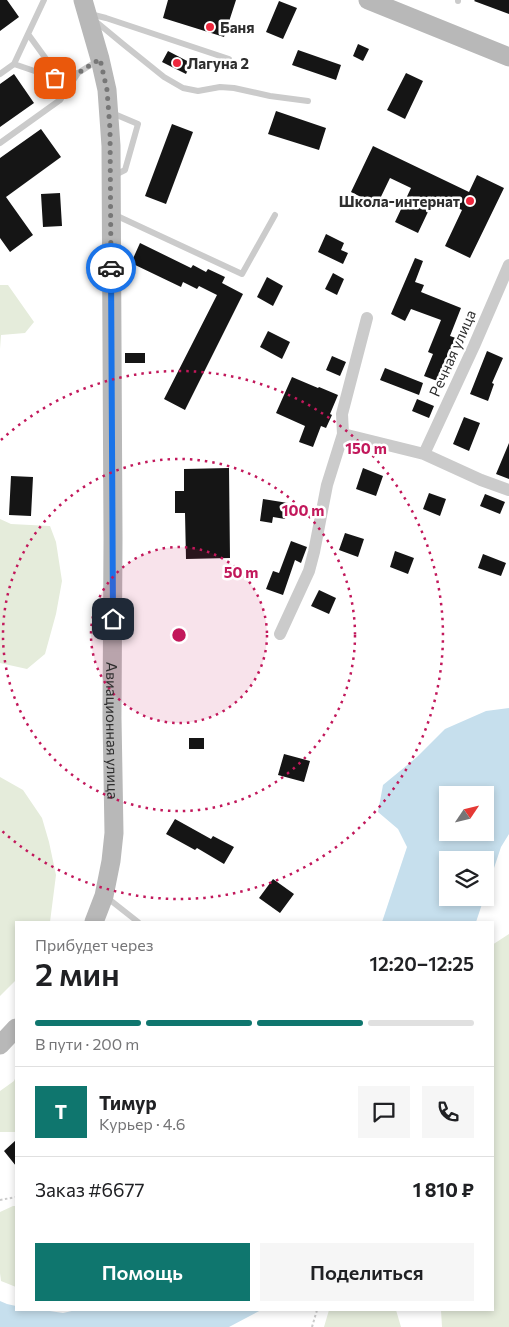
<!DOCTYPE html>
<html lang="ru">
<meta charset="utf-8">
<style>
:root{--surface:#fff;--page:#f6f6f6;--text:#202124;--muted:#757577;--line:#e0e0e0;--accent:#0f766e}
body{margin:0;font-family:Commissioner,sans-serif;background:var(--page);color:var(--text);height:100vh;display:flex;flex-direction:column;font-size:19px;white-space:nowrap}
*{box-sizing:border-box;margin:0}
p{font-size:16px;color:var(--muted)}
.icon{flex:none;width:28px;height:28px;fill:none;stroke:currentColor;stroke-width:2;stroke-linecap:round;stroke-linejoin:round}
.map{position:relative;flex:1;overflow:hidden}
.drawer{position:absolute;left:15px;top:921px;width:479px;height:390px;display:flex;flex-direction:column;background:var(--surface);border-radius:0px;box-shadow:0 2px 8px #0003}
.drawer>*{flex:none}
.needle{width:32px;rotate:55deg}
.fabs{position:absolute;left:439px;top:786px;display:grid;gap:10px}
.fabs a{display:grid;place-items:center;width:55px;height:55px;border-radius:0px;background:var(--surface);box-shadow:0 2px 8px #0003;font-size:25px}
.pin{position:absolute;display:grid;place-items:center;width:42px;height:42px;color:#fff;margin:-21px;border-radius:10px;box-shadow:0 2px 8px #0006}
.courier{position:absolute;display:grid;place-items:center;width:50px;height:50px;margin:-25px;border:4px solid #1a73e8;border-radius:50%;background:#fff;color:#222;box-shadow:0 1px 6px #0007}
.summary em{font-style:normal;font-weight:600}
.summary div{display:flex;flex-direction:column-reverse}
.summary{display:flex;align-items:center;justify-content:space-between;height:85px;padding:0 20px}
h1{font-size:32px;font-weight:600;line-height:38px}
.bar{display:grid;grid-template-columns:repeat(4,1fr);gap:8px 5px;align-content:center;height:60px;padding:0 20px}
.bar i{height:6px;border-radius:4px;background:var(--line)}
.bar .active{background:var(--accent)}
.bar p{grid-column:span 4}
.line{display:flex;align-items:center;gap:12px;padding:0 20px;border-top:1px solid var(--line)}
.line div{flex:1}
.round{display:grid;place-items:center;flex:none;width:52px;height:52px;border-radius:0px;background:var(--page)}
.button{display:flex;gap:10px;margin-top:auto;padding:10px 20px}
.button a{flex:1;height:58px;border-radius:0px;background:var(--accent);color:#fff;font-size:20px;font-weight:600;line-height:58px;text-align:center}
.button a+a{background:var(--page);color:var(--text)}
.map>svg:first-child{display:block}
</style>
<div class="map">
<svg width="509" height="1327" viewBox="0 0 509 1327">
<rect width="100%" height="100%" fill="#fff"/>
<path fill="#e5ecdb" d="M0 285H8L34 322 25 333 1 335 0 349Z
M0 519 11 524 50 526 56 542 62 581 56 614 45 654 27 669 0 663Z
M0 777 23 790 42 818 49 842 56 875 50 922H16V980L0 996Z
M509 934V1327H442L441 1310H492V945Z
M16 1076V1132H0V1091L14 1081Z
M13 1206H16V1287L1 1281 0 1273V1212Z
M329 1310H396L401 1327H324Z"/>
<path fill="#c6dfed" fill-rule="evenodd" d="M509 708V834L501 847 485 895V860H448V898H484L476 922H382L407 847 398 829 378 812 383 785 417 757 445 729 486 711ZM448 795H485V832H448Z
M0 1301 7 1304 16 1306V1310H43L63 1313 76 1310H261L229 1327H0Z"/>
<path fill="#151515" d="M0 0H7L19 17 0 31Z
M168 0H236L224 37 163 18Z
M475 0H509V14L474 1Z
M279 1 297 8 283 39 266 32Z
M358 44 369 49 363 61 353 56Z
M298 50 341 65 336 80 292 65Z
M168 51 191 63 186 74 162 62Z
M406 73 423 81 405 119 387 110Z
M14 74 34 103 0 127V84Z
M276 111 326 128 319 150 268 134Z
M172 124 193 132 166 204 145 196Z
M41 129 61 157 6 197 33 235 10 252 0 238V158Z
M373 146 469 192 477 175 504 188 470 258 445 246 462 210 435 197 418 233 395 222 411 188 390 178 377 205 351 192Z
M60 193 62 226 43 227 41 194Z
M326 234 344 243 341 250 348 253 343 264 318 252Z
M140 243 191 268 193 265 206 272 208 269 225 277 222 283 243 294 185 410 164 399 217 295 199 286 197 289 183 282 181 287 131 263Z
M415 258 423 261 415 282 424 285 421 292 461 308 450 336 456 338 445 363 447 364 440 382 424 376 433 354 428 352 441 320 411 309 405 321 391 314Z
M333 273 344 279 337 295 325 289Z
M267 277 283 286 273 306 257 297Z
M268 331 290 342 282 359 260 347Z
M487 351 503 358 492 383 494 384 488 401 470 394Z
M125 353H145V363H125Z
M332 356 346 362 340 376 326 370Z
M385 368 423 383 419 395 380 380Z
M292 377 318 388 319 387 338 395 330 414 332 415 326 428 321 426 313 447 299 442 305 426 276 413Z
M417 399 434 406 429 418 412 411Z
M464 417 480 423 469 451 453 444Z
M509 443V479L496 474Z
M229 468 230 558 186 559 185 513H175V491H184V469Z
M363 468 383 476 376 496 356 489Z
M11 476 33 477 31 516 9 515Z
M429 493 446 499 440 516 423 509Z
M485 494 505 502 500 514 480 506Z
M263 499 288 503 285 519 273 517 272 523 260 521Z
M345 533 364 539 358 557 339 550Z
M291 541 307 547 301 563 295 560 283 595 266 589 273 571 279 573Z
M395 551 414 558 408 574 390 567Z
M483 554 506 563 501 576 478 568Z
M319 590 336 598 329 614 311 606Z
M189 738H204V749H189Z
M284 754 310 761 304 782 278 775Z
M175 819 211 839 213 836 234 847 224 864 197 848 195 850 166 834Z
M273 879 294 894 280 913 259 898Z
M16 1140V1166L4 1151Z"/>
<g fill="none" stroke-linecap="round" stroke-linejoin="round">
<path stroke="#cbcbcb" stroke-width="2" stroke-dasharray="2.5 2.5" stroke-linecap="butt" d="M0 1200 16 1197
M312 1327 317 1310"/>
<path stroke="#cbcbcb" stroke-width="6" d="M44 0 28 34 49 63 55 78
M458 1V0
M90 14 106 18 229 59
M94 20 123 44 164 77 183 88 198 91 220 87 234 88 270 96 308 101
M14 64 55 78 78 73 97 61
M0 74 14 64 28 34
M112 113 138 124 125 170 113 176
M0 143 60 100 78 73
M115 215 242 274 275 215
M105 896 138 922"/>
<path stroke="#cbcbcb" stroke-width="12" d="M343 434 342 414 367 318
M424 454 474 346 509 265
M280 634 309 571 314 552 327 485 343 434 424 454 481 480 509 490"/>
<g stroke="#b8b8b8" stroke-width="19">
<path id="s1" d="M83 0 100 59 107 90 111 146 113 539 112 718 114 833 111 861 104 896 94 922"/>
<path d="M368 0 509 57"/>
<path d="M0 1045 16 1028"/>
</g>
</g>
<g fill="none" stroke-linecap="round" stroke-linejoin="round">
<path stroke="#777" stroke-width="5" stroke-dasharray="0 9" d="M55 78 78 73 100 59 107 90 110 129 111 268"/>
<path stroke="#1a73e8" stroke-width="6" d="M111 268 113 619"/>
</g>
<circle cx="179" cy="635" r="88" fill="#c2185b" fill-opacity=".12"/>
<g fill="none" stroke="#c2185b" stroke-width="2.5" stroke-dasharray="2.5 5">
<circle cx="179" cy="635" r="88"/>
<circle cx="179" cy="635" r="176"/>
<path d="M1 440A264 264 0 1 1 1 830"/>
</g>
<g fill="#ed273d" stroke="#fff" stroke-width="2">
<circle cx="210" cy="27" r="5"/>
<circle cx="177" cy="63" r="5"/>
<circle cx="470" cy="201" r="5"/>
</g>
<g text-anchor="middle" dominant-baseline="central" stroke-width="5" stroke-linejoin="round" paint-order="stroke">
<g font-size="15" font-weight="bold" fill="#2e2e2e" stroke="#fff" text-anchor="start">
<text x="220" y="27">Баня</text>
<text x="187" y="63">Лагуна 2</text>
<text x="460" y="201" text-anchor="end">Школа-интернат</text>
</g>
<g font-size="15" fill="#2e2e2e" stroke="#fff">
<text transform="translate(452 353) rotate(-66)">Речная улица</text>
<text stroke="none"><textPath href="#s1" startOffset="734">Авиационная улица</textPath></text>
</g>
</g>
<circle cx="179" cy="635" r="8" fill="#c2185b" stroke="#fff" stroke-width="2.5"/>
<g font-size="15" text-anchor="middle" font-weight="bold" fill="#c2185b" stroke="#fff" stroke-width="5" stroke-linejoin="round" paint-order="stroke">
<text x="366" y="454">150 m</text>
<text x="303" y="516">100 m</text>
<text x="241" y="578">50 m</text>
</g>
</svg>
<div class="fabs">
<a><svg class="needle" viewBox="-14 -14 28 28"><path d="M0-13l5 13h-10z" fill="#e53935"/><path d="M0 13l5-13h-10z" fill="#757577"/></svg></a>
<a><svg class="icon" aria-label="layers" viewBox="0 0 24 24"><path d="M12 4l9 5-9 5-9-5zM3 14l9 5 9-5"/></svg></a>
</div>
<div class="pin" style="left:55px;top:78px;background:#ea580c"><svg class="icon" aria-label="bag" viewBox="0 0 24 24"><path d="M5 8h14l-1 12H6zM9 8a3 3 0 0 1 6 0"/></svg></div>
<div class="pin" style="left:113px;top:619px;background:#1f2937"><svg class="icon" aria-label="home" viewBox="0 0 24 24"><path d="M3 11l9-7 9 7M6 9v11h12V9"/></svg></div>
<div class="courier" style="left:111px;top:268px"><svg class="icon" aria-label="car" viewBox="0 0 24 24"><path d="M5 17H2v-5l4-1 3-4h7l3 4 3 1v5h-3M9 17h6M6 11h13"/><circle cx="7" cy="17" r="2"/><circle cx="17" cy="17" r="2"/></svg></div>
<section class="drawer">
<div class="summary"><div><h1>2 мин</h1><p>Прибудет через</p></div><em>12:20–12:25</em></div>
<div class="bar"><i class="active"></i><i class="active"></i><i class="active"></i><i></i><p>В пути · 200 m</p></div>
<div class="line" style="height:90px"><b class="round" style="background:var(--accent);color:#fff">Т</b><div><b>Тимур</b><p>Курьер · 4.6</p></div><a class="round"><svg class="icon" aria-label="chat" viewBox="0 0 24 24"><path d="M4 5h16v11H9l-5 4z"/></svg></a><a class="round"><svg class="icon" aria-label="phone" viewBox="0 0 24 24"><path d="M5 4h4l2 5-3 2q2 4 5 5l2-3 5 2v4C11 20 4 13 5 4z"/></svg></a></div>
<div class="line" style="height:65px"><div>Заказ #6677</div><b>1 810 ₽</b></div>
<div class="button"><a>Помощь</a><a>Поделиться</a></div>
</section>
</div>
